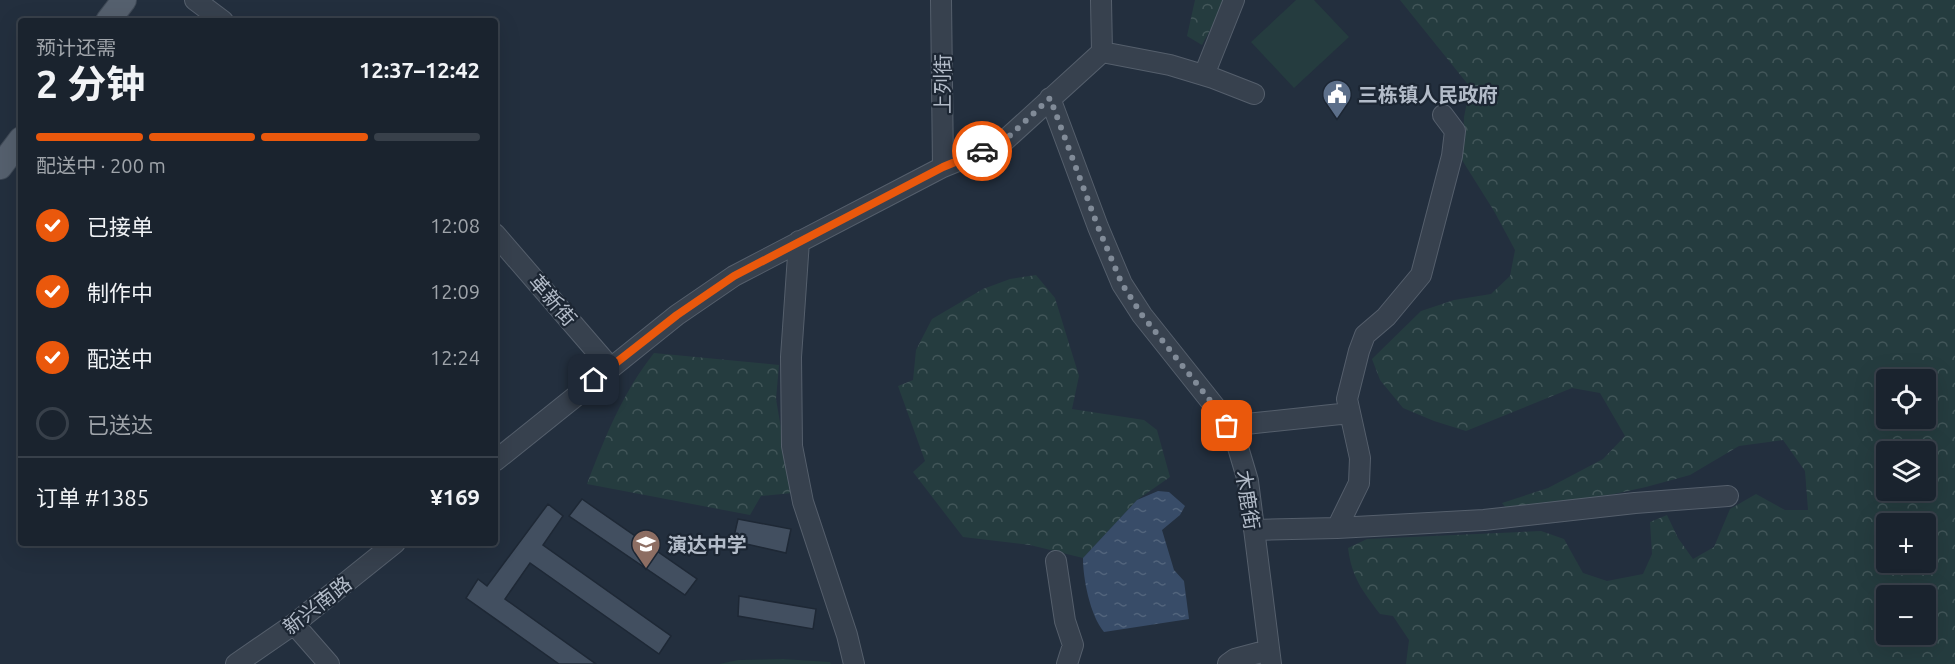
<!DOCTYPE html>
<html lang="zh">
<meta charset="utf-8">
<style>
:root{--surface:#1a232e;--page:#232b36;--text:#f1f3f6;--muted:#9fa4aa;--line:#38404a;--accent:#ea580c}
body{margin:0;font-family:Ubuntu,"Noto Sans SC",sans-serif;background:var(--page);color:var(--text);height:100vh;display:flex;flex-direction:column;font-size:22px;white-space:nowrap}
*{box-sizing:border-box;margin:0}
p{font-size:20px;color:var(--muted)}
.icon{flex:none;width:33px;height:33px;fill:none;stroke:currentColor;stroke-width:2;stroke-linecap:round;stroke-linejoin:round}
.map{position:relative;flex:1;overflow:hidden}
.drawer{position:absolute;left:18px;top:18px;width:480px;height:528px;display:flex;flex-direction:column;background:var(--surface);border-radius:6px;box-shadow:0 6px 24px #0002,0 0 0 2px var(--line)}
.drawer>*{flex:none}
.buttons{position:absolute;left:1876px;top:369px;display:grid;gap:12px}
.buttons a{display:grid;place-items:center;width:60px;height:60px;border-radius:6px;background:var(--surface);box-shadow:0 6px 24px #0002,0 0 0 2px var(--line);font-size:30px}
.pin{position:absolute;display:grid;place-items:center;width:51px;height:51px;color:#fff;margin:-26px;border-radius:12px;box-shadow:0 3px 9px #0006}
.courier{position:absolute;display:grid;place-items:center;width:60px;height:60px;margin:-30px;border:4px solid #ea580c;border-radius:50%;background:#fff;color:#222;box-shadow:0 2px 8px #0007}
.head em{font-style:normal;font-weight:700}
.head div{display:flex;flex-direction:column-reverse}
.head{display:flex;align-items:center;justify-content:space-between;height:102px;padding:0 18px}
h1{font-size:39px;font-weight:700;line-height:45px}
.bar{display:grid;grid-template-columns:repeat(4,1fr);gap:9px 6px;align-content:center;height:72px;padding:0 18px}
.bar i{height:8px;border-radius:4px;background:var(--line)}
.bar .selected{background:var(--accent)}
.bar p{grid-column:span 4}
.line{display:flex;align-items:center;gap:15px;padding:0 18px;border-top:2px solid var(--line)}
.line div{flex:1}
ol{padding:0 18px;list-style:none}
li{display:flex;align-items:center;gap:18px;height:66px}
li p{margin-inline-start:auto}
li .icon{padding:6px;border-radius:50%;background:var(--accent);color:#fff;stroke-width:4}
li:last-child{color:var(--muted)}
li i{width:33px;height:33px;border:3px solid var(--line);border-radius:50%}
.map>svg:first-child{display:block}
</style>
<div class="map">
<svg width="1955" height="664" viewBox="0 0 1955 664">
<defs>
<pattern id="forest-crowns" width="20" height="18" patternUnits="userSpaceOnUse" patternTransform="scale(1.5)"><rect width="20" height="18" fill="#253c3f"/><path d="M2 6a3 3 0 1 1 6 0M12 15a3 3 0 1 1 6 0" fill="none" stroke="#425659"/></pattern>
<pattern id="water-ripples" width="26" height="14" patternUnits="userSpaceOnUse" patternTransform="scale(1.5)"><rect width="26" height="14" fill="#384c68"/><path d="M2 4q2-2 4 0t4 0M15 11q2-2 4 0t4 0" fill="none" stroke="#52647c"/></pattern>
</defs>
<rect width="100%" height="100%" fill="#232f3e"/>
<path fill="url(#forest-crowns)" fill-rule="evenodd" d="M1195 0H1226L1202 45 1187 36Z
M1400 0H1955V664H1406L1409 640 1393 616 1380 614C1362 590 1352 578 1348 548L1367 539 1541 531 1564 539 1583 573 1607 581 1643 574 1652 554 1650 522 1667 515 1678 538 1693 559 1714 547 1730 509 1756 494 1785 510H1808L1805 471 1783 440 1739 446 1690 475 1646 487 1541 510 1507 509 1502 503 1548 488 1603 459 1625 436 1600 393 1572 388 1466 431 1434 421 1403 408 1380 380 1372 359 1421 311 1454 300 1491 294 1510 276 1515 250 1494 211 1462 160 1464 117 1470 87ZM1887 380H1926V418H1887ZM1887 452H1926V490H1887ZM1887 524H1926V562H1887ZM1887 596H1926V634H1887Z
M1036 275 1055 298 1079 376 1072 409 1144 420 1157 430 1170 477 1137 500 1083 558 1030 545 963 537 913 472 925 461 898 386 913 380 916 350 932 319 983 289 1010 279Z
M654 353 779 365 776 399 792 493 761 496 750 515 587 484C605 437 623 392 654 353Z"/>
<path fill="#253c3f" d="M1296 0H1314L1349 37 1294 88 1251 42Z
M783 659 830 662 831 664H719L738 660Z"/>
<path fill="url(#water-ripples)" d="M1158 491 1169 492 1185 506 1180 515 1162 530 1174 570 1184 581 1189 619 1104 632C1090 615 1083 579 1083 558L1137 500Z"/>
<path fill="#424f60" stroke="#1e2835" stroke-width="1.5" d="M582 499 697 579 685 595 569 516Z
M548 504 563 516 543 545 671 636 659 654 530 563 505 599 596 664H559L466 598 478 579 487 586Z
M738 519 791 529 786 553 733 541Z
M739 596 816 609 813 629 738 616Z"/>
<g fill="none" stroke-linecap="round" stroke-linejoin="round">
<g stroke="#555f6c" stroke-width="22">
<path id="minor" d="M195 0 223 21
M941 0 943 167
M1102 52 1170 65 1213 78 1254 94
M1204 75 1234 0
M1050 98 1098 227 1122 284 1142 315 1220 413 1237 444 1248 481 1271 664
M495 234 610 367
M799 241 791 357 792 446 803 502 847 635 854 664
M1227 426 1350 413
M495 461 677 315 734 276 943 167 1002 143 1102 52 1101 0
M1337 528 1484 520 1635 503 1728 496
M1254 530 1337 528 1359 483 1360 458 1347 399 1359 351 1365 335 1386 317 1421 275 1452 156 1455 131 1443 115
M1056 561 1065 621 1073 645 1067 664
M294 624 329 664
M236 664 294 624 395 543
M1228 664 1235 659 1269 650"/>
</g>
<g stroke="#404a57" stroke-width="26">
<path id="major" d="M108 21 124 0
M0 167 21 139"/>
</g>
<use href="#minor" stroke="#37414e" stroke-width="20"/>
<use href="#major" stroke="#55606e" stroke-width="24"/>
</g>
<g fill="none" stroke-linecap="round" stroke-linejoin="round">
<path stroke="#818b98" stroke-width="6" stroke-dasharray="0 10.8" d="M982 151 1002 143 1050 98 1098 227 1122 284 1142 315 1220 413 1227 426"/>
<path stroke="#ea580c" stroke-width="8" d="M594 380 677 315 734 276 943 167 982 151"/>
</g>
<defs>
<g id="civic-pin" transform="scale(1.5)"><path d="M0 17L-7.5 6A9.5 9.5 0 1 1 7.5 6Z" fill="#5c6f8a" stroke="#1c2633"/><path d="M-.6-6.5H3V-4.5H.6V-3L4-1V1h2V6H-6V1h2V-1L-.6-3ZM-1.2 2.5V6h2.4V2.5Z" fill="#fff"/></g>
<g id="school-pin" transform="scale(1.5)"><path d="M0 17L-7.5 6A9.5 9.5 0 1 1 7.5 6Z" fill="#8d6e63" stroke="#1c2633"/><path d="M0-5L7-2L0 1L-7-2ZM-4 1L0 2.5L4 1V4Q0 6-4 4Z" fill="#fff"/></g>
</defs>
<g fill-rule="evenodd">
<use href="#civic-pin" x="1337" y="94"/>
<use href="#school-pin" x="646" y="544"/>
</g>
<g text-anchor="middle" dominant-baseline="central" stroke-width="4.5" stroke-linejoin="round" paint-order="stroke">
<g font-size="20" fill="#b3bcc9" stroke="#1c2633">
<text transform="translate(942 84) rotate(-90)">上列街</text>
<text transform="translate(553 300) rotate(49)">革新街</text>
<text transform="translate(1248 500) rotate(81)">木鹿街</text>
<text transform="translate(317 605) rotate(-38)">新兴南路</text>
</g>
<g font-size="20" font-weight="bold" fill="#b3bcc9" stroke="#1c2633" text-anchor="start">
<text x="1358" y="94">三栋镇人民政府</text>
<text x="667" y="544">演达中学</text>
</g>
</g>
</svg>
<div class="buttons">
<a><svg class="icon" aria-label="locate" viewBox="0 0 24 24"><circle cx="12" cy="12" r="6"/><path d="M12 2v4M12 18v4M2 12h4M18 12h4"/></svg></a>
<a><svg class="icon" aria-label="layers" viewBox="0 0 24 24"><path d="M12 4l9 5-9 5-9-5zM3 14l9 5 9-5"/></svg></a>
<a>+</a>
<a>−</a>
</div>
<div class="pin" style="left:1227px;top:426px;background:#ea580c"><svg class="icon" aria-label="bag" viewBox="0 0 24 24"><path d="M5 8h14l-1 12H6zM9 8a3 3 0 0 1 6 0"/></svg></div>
<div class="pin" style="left:594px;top:380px;background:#1f2937"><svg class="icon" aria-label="home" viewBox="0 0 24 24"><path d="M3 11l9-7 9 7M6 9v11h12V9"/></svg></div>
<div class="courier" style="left:982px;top:151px"><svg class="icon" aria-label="car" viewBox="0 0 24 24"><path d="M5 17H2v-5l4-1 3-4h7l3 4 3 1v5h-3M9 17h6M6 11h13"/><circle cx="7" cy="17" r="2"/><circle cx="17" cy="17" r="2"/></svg></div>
<section class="drawer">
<div class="head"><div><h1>2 分钟</h1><p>预计还需</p></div><em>12:37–12:42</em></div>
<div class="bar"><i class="selected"></i><i class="selected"></i><i class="selected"></i><i></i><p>配送中 · 200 m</p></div>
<ol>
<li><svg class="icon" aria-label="check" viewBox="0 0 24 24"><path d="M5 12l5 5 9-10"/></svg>已接单<p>12:08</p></li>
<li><svg class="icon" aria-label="check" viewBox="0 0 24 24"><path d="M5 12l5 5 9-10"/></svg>制作中<p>12:09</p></li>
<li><svg class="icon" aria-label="check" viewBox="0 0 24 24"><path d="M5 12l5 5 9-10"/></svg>配送中<p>12:24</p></li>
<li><i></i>已送达</li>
</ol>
<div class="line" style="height:78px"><div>订单 #1385</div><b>¥169</b></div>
</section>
</div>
